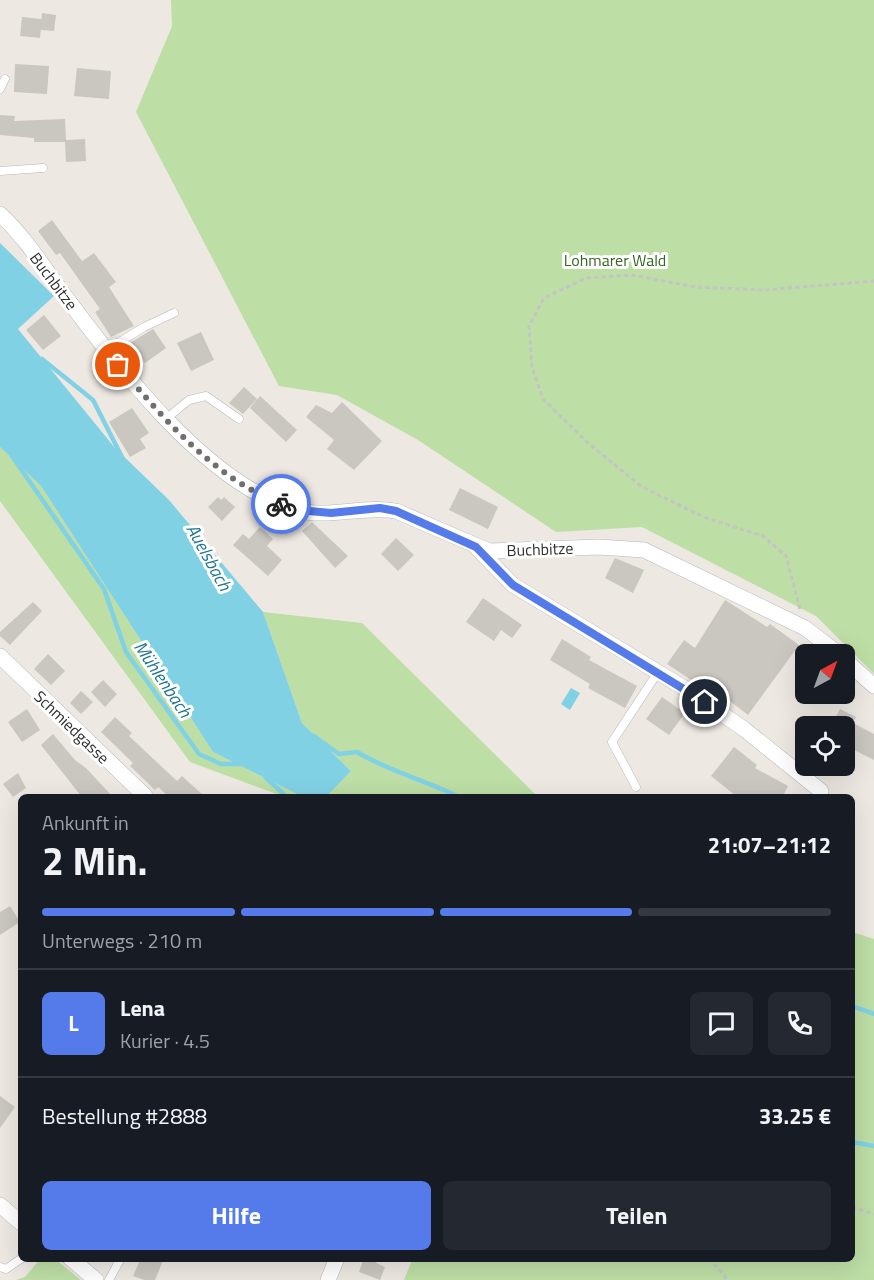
<!DOCTYPE html>
<html lang="de">
<meta charset="utf-8">
<style>
:root{--surface:#171b24;--page:#242831;--text:#f1f3f6;--muted:#9ea1a6;--line:#363941;--accent:#547be9}
body{margin:0;font-family:"Titillium Web",sans-serif;background:var(--page);color:var(--text);height:100vh;display:flex;flex-direction:column;font-size:22px;white-space:nowrap}
*{box-sizing:border-box;margin:0}
p{font-size:20px;color:var(--muted)}
.icon{flex:none;width:33px;height:33px;fill:none;stroke:currentColor;stroke-width:2;stroke-linecap:round;stroke-linejoin:round}
.map{position:relative;flex:1;overflow:hidden}
.details{position:absolute;left:18px;top:794px;width:837px;height:468px;display:flex;flex-direction:column;background:var(--surface);border-radius:9px;box-shadow:0 6px 24px #0002}
.details>*{flex:none}
.needle{width:39px;rotate:41deg}
.controls{position:absolute;left:795px;top:644px;display:grid;gap:12px}
.controls a{display:grid;place-items:center;width:60px;height:60px;border-radius:9px;background:var(--surface);box-shadow:0 6px 24px #0002;font-size:30px}
.pin{position:absolute;display:grid;place-items:center;width:51px;height:51px;color:#fff;margin:-26px;border:3px solid #fff;border-radius:50%;box-shadow:0 2px 6px #0007}
.courier{position:absolute;display:grid;place-items:center;width:60px;height:60px;margin:-30px;border:4px solid #547be9;border-radius:50%;background:#fff;color:#222;box-shadow:0 2px 8px #0007}
.headline em{font-style:normal;font-weight:700}
.headline div{display:flex;flex-direction:column-reverse}
.headline{display:flex;align-items:center;justify-content:space-between;height:102px;padding:0 24px}
h1{font-size:39px;font-weight:700;line-height:45px}
.bar{display:grid;grid-template-columns:repeat(4,1fr);gap:9px 6px;align-content:center;height:72px;padding:0 24px}
.bar i{height:8px;border-radius:4px;background:var(--line)}
.bar .on{background:var(--accent)}
.bar p{grid-column:span 4}
.line{display:flex;align-items:center;gap:15px;padding:0 24px;border-top:2px solid var(--line)}
.line div{flex:1}
.round{display:grid;place-items:center;flex:none;width:63px;height:63px;border-radius:9px;background:var(--page)}
.primary-button{display:flex;gap:12px;margin-top:auto;padding:12px 24px}
.primary-button a{flex:1;height:69px;border-radius:9px;background:var(--accent);color:#fff;font-size:24px;font-weight:700;line-height:69px;text-align:center}
.primary-button a+a{background:var(--page);color:var(--text)}
.map>svg:first-child{display:block}
</style>
<div class="map">
<svg width="874" height="1280" viewBox="0 0 874 1280">
<rect width="100%" height="100%" fill="#ede8e2"/>
<path fill="#bddea5" d="M171 0H874V674L816 616 642 527 556 532 418 440 337 395 279 386 136 112 172 26Z
M0 447 41 486 213 752 301 796H282L190 762 0 501Z
M263 612 362 623 537 796H327L351 771 302 723Z
M852 932 874 939V1280H404L413 1258H852Z
M41 1258 55 1259 81 1280H16L25 1277Z"/>
<path fill="#81d1e4" d="M0 243 54 296 18 329 115 448 169 500 263 612 302 723 351 771 327 796H301L213 752 41 486 0 447Z
M571 688 580 693 570 710 561 704Z"/>
<g fill="none" stroke-linecap="round" stroke-linejoin="round">
<path stroke="#81d1e4" stroke-width="4.5" d="M42 359 93 400 122 457
M12 456 104 589 126 652 199 754 221 764H240
M314 736 339 754 357 752C388 771 425 780 457 796
M266 778 286 796
M852 1006 874 1014
M852 1142 874 1146"/>
</g>
<path fill="#cac6c0" d="M42 13 56 15 54 31 41 30Z
M22 17 42 19 40 38 20 36Z
M15 64 49 66 47 94 14 92Z
M77 68 111 71 109 99 74 96Z
M0 115 15 116 14 121 65 119 66 140 85 139 86 161 66 162 65 142H34V138L0 135Z
M52 220 82 261 94 253 116 282 109 287 134 326 111 337 95 312 100 309 60 253 56 255 38 231Z
M44 315 61 336 43 350 26 330Z
M153 329 166 348 145 363 130 343Z
M201 332 214 360 191 371 177 343Z
M244 387 257 399 243 414 229 403Z
M260 396 297 430 286 442 250 408Z
M342 402 382 441 354 470 327 449 334 440 306 417 316 405 332 413Z
M132 408 149 433 140 439 146 448 130 457 109 422Z
M460 488 498 507 488 529 449 510Z
M218 497 221 500 224 497 235 507 222 521 208 507Z
M312 522 348 556 335 568 302 531Z
M260 527 273 539 267 546 282 560 268 576 233 545 243 534 249 539Z
M396 538 414 555 398 571 381 554Z
M615 558 644 570 633 593 605 578Z
M483 598 522 625 512 638 501 630 494 641 466 622Z
M725 600 767 627 770 624 799 645 748 715 708 684 705 689 667 664 684 640 695 648Z
M33 602 42 611 10 645 0 636V632Z
M562 639 591 657 589 660 637 686 625 708 588 688 590 684 550 660Z
M48 654 65 671 51 685 34 669Z
M103 680 117 694 105 707 91 692Z
M81 691 93 702 81 714 70 703Z
M662 697 685 713 669 735 646 719Z
M27 709 40 730 22 742 8 722Z
M840 709 856 717 853 723 874 734V760L844 745V726H831Z
M115 717 132 733 129 736 177 781 182 776 204 796H168L158 787 155 790 130 766 133 763 101 732Z
M53 734 75 760 86 768 112 796H81L41 745Z
M734 747 757 765 755 768 788 786 783 796H736L711 776Z
M18 773 26 788 13 797 3 784Z
M10 906 20 922 0 935V912Z
M0 1096 15 1107 0 1128Z
M141 1258H164L155 1280H144L133 1276Z
M364 1258H378L376 1263 385 1267 380 1280 359 1272Z"/>
<g fill="none" stroke-linecap="round" stroke-linejoin="round">
<g stroke="#b5b8c0" stroke-width="9">
<path id="service" d="M0 89 5 79
M0 171 43 168
M105 351 144 327 174 313
M167 418 189 400 206 396 239 419
M636 787 612 742 658 672
M0 1267 6 1269 22 1258
M109 1280 121 1258"/>
</g>
<g stroke="#b5b8c0" stroke-width="16">
<path id="minor" d="M0 214C25 237 45 269 65 296 119 368 207 485 297 510 329 519 364 505 396 511L489 551 599 547 644 550 805 628 839 654
M476 547 513 585 686 689 744 729 821 791
M0 656 145 796
M844 659 874 686
M0 1205 21 1223
M70 1258 96 1280
M328 1280 337 1258"/>
</g>
<path stroke="#c4c4c4" stroke-width="3" stroke-dasharray="4.5 3" stroke-linecap="butt" d="M800 609 786 556 763 536 706 518 642 487 588 443 543 399 532 367 529 326 544 298 586 278 631 275 696 287 764 290 874 281
M852 1207 874 1214
M709 1258 728 1280"/>
<use href="#service" stroke="#fff" stroke-width="8"/>
<use href="#minor" stroke="#fff" stroke-width="15"/>
</g>
<g fill="none" stroke-linecap="round" stroke-linejoin="round">
<path stroke="#716f6d" stroke-width="6" stroke-dasharray="0 10.8" d="M118 365C163 418 214 478 281 504"/>
<path stroke="#547be9" stroke-width="8" d="M281 504 298 510 331 513 380 508 396 511 476 547 513 585 705 702"/>
</g>
<g text-anchor="middle" dominant-baseline="central" stroke-width="6" stroke-linejoin="round" paint-order="stroke">
<g font-size="16" fill="#366523" stroke="#fff">
<text x="615" y="260">Lohmarer Wald</text>
</g>
<g font-size="16" fill="#2e2e2e" stroke="#fff">
<text transform="translate(54 281) rotate(53)">Buchbitze</text>
<text transform="translate(540 549) rotate(-2)">Buchbitze</text>
<text transform="translate(72 727) rotate(44)">Schmiedgasse</text>
</g>
<g font-size="18" font-style="italic" fill="#1c7494" stroke="#fff">
<text transform="translate(209 557) rotate(61)">Auelsbach</text>
<text transform="translate(163 679) rotate(56)">Mühlenbach</text>
</g>
</g>
</svg>
<div class="controls">
<a><svg class="needle" viewBox="-14 -14 28 28"><path d="M0-13l5 13h-10z" fill="#e53935"/><path d="M0 13l5-13h-10z" fill="#9ea1a6"/></svg></a>
<a><svg class="icon" aria-label="locate" viewBox="0 0 24 24"><circle cx="12" cy="12" r="6"/><path d="M12 2v4M12 18v4M2 12h4M18 12h4"/></svg></a>
</div>
<div class="pin" style="left:118px;top:365px;background:#ea580c"><svg class="icon" aria-label="bag" viewBox="0 0 24 24"><path d="M5 8h14l-1 12H6zM9 8a3 3 0 0 1 6 0"/></svg></div>
<div class="pin" style="left:705px;top:702px;background:#1f2937"><svg class="icon" aria-label="home" viewBox="0 0 24 24"><path d="M3 11l9-7 9 7M6 9v11h12V9"/></svg></div>
<div class="courier" style="left:281px;top:504px"><svg class="icon" aria-label="bike" viewBox="0 0 24 24"><circle cx="6" cy="16" r="4"/><circle cx="18" cy="16" r="4"/><path d="M6 16l4-8h5l3 8M10 8l3 8H6M13 5h3"/></svg></div>
<section class="details">
<div class="headline"><div><h1>2 Min.</h1><p>Ankunft in</p></div><em>21:07–21:12</em></div>
<div class="bar"><i class="on"></i><i class="on"></i><i class="on"></i><i></i><p>Unterwegs · 210 m</p></div>
<div class="line" style="height:108px"><b class="round" style="background:var(--accent);color:#fff">L</b><div><b>Lena</b><p>Kurier · 4.5</p></div><a class="round"><svg class="icon" aria-label="chat" viewBox="0 0 24 24"><path d="M4 5h16v11H9l-5 4z"/></svg></a><a class="round"><svg class="icon" aria-label="phone" viewBox="0 0 24 24"><path d="M5 4h4l2 5-3 2q2 4 5 5l2-3 5 2v4C11 20 4 13 5 4z"/></svg></a></div>
<div class="line" style="height:78px"><div>Bestellung #2888</div><b>33.25 €</b></div>
<div class="primary-button"><a>Hilfe</a><a>Teilen</a></div>
</section>
</div>
